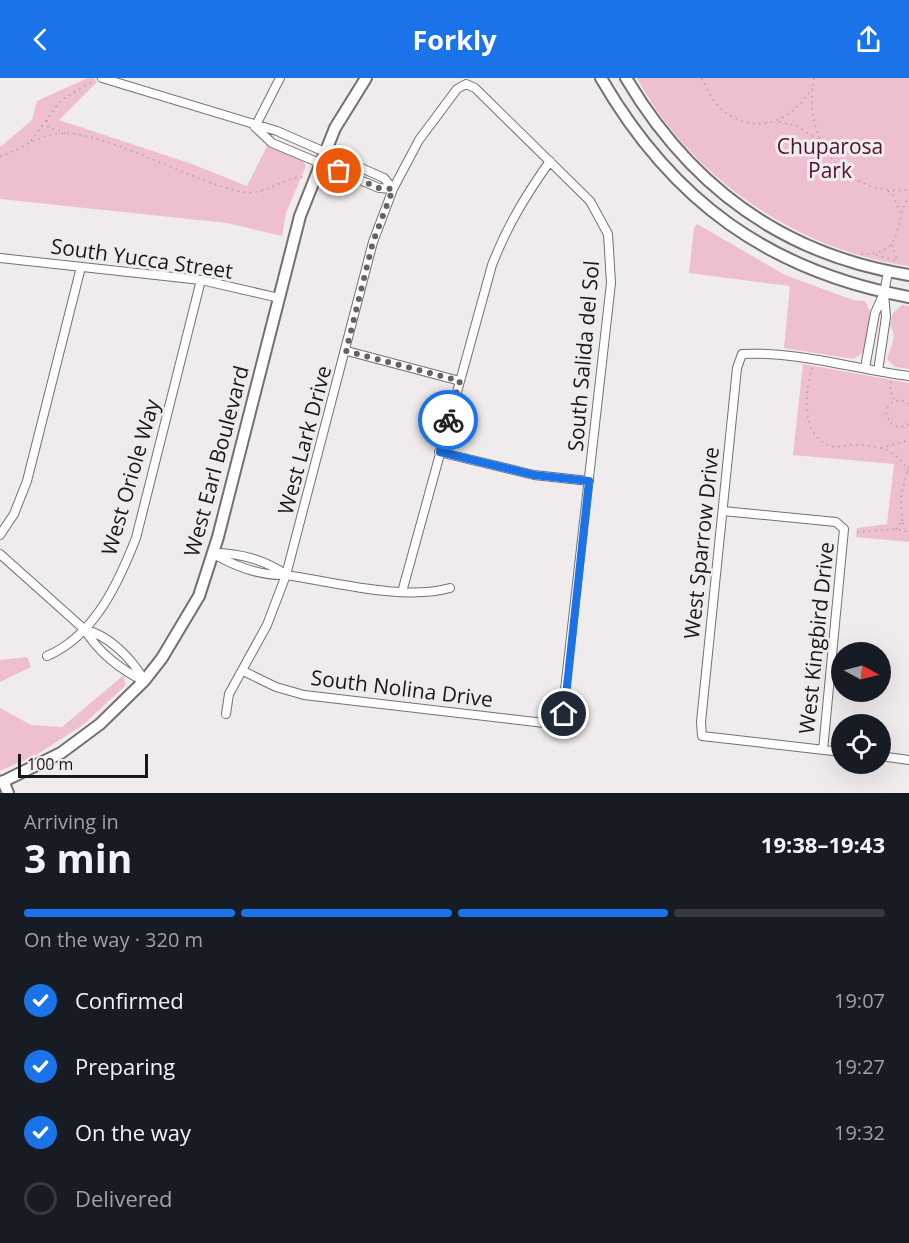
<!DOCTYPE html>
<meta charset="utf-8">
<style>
:root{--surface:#171b24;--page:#20242c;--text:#f1f3f6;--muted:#9ea1a6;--line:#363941;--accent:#1a73e8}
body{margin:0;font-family:"Open Sans",sans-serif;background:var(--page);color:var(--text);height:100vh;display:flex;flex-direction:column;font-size:22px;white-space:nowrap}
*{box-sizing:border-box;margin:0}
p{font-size:20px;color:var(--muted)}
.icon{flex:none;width:33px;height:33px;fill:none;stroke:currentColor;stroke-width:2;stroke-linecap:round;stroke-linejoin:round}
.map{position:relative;height:715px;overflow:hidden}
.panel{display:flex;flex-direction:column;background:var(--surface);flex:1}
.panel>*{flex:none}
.needle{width:39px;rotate:97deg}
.buttons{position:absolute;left:831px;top:564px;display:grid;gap:12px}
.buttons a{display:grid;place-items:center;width:60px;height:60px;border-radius:50%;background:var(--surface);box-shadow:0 6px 24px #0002;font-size:30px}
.scale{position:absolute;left:18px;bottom:15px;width:130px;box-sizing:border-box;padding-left:6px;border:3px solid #191818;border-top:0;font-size:16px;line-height:21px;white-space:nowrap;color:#191818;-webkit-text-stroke:4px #f0eced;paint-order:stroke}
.pin{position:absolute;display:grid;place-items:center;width:51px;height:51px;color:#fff;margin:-26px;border:3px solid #fff;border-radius:50%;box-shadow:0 2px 6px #0007}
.courier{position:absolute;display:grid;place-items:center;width:60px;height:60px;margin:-30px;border:4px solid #1a73e8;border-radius:50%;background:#fff;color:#222;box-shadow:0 2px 8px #0007}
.overview em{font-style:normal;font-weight:700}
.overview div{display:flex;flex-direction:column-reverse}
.overview{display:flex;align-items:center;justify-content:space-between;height:102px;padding:0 24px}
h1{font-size:39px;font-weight:700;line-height:45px}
.bar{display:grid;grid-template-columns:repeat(4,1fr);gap:9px 6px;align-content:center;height:72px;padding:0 24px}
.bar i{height:8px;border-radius:4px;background:var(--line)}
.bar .selected{background:var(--accent)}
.bar p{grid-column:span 4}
ol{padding:0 24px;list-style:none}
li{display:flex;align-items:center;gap:18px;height:66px}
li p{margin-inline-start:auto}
li .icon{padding:6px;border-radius:50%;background:var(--accent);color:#fff;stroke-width:4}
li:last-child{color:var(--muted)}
li i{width:33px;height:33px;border:3px solid var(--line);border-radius:50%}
header{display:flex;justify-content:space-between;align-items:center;height:78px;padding:0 24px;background:var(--accent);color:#fff;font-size:27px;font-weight:700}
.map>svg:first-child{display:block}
</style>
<header><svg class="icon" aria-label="back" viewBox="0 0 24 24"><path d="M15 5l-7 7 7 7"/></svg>Forkly<svg class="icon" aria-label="share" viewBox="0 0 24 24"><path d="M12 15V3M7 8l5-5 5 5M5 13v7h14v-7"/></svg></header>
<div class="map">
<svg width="909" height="715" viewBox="0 0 909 715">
<rect width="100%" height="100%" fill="#f0eced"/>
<path fill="#edbfcf" d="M88 0H94L97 4 59 42 192 86 247 108 268 66 303 82 306 88 286 135 282 158 227 145 0 121V69L32 42 37 23Z
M637 0H909V188C798 173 690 99 637 0Z
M697 146 785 197 853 222 865 223 871 235 864 274 853 281 784 270 790 208 689 195 694 150Z
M902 227 909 228V291L895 289 887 281C891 266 898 261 890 247L893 235Z
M803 286 909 305V464L856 459 857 450 887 446 894 386 793 377Z
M27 579 31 589 0 604V582Z
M124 597 125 608 83 647 36 677 0 693V630L31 647 62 649Z"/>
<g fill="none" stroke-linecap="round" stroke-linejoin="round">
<g stroke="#747071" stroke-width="10">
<path id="street" d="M102 0 277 53 384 100 393 111
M255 49 280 0
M256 50 272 65 379 110 393 111
M0 180 201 202 279 220
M347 273 460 303
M865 290 875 235 884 215 888 194
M878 293 886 239 884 216
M439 374 534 397 589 403
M723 433 836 444 844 451 823 672
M0 457 14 436 27 403 81 189
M212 475C234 488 261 498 286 497 334 504 404 523 450 510
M214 475C239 475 266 482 286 497
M0 476 85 552C98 574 121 592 144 603
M402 514 492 187C507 148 526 117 550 83
M85 552C109 557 132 581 144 602
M47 578C94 558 118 506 136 460L201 202
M226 636 229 616 267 547 286 497 373 164 393 111 419 62 457 11 466 6 475 10 590 123 608 156 611 205 561 647 304 617 276 609 243 593
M842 674 702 658 701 644 737 290 742 276C799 273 853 291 909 298
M880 678 909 682"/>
</g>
<g stroke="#747071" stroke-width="14">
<path id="secondary" d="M601 0C672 123 769 193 909 219
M626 0C690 108 783 177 909 197
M3 703 8 715
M0 705 61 675 100 646 144 603 162 580 199 518 218 459 300 138 335 50 366 0"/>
</g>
<path stroke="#a6a3a3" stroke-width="1.5" stroke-dasharray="1.5 4.5" stroke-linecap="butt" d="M702 0C722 56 781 62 812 10
M814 0C801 61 845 119 909 112
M47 42 48 49 65 55
M779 44 795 47 820 63
M31 63 61 22 93 3
M0 78C19 73 35 59 55 56 98 48 192 105 243 114 265 118 283 99 304 99
M888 113 893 117 900 134
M892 167 897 182
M861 176C906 177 892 147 909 118
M876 177 898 183
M812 290C805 314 800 358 831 368 836 370 843 368 849 367 873 366 898 370 908 394
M891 303 890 313 894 321
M909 326C898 318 887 324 886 337L893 348 901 349 909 346
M881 370 909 362
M902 443 901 417 909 387
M896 451 902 443 905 451
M857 454 896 451 909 454"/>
<use href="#street" stroke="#fff" stroke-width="8"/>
<use href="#secondary" stroke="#fff" stroke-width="10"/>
</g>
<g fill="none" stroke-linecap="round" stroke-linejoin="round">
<path stroke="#646263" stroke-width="6" stroke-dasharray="0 10.8" d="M339 93 379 110 393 111 373 164 346 273 460 303 448 342"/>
<path stroke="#1a73e8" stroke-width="8" d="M448 342 440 374 534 397 589 403 564 636"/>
</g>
<g text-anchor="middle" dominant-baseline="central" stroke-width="6" stroke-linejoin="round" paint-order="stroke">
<g font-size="21" fill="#521231" stroke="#f0eced">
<text x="830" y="68">Chuparosa<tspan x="830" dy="24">Park</tspan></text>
</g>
<g font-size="21" fill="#191818" stroke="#f0eced">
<text transform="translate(142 180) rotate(8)">South Yucca Street</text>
<text transform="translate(583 278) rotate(-85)">South Salida del Sol</text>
<text transform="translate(304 362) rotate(-75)">West Lark Drive</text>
<text transform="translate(216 383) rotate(-75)">West Earl Boulevard</text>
<text transform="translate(130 399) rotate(-74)">West Oriole Way</text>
<text transform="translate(701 465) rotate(-84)">West Sparrow Drive</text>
<text transform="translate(816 560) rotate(-84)">West Kingbird Drive</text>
<text transform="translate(402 610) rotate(7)">South Nolina Drive</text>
</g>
</g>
</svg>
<div class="buttons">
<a><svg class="needle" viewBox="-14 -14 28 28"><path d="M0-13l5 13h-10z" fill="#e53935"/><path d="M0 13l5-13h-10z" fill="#9ea1a6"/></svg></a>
<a><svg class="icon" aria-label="locate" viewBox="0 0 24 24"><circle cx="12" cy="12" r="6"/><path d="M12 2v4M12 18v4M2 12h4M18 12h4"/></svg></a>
</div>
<div class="scale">100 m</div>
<div class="pin" style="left:339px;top:93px;background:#ea580c"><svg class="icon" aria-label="bag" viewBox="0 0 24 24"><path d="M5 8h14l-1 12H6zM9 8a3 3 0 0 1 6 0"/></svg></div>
<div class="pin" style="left:564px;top:636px;background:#1f2937"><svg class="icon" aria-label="home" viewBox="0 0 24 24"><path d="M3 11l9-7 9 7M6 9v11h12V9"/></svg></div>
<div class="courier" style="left:448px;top:342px"><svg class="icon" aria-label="bike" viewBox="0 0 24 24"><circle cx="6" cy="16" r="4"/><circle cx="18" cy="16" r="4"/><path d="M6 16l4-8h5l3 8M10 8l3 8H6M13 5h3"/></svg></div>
</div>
<section class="panel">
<div class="overview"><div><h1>3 min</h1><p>Arriving in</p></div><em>19:38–19:43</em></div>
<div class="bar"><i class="selected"></i><i class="selected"></i><i class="selected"></i><i></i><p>On the way · 320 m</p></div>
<ol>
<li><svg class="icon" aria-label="check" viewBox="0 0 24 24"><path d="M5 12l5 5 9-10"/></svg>Confirmed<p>19:07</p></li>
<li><svg class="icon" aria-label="check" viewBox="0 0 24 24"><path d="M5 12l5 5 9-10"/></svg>Preparing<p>19:27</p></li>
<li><svg class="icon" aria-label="check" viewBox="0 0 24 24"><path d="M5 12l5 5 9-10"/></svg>On the way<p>19:32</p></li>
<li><i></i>Delivered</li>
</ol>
</section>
